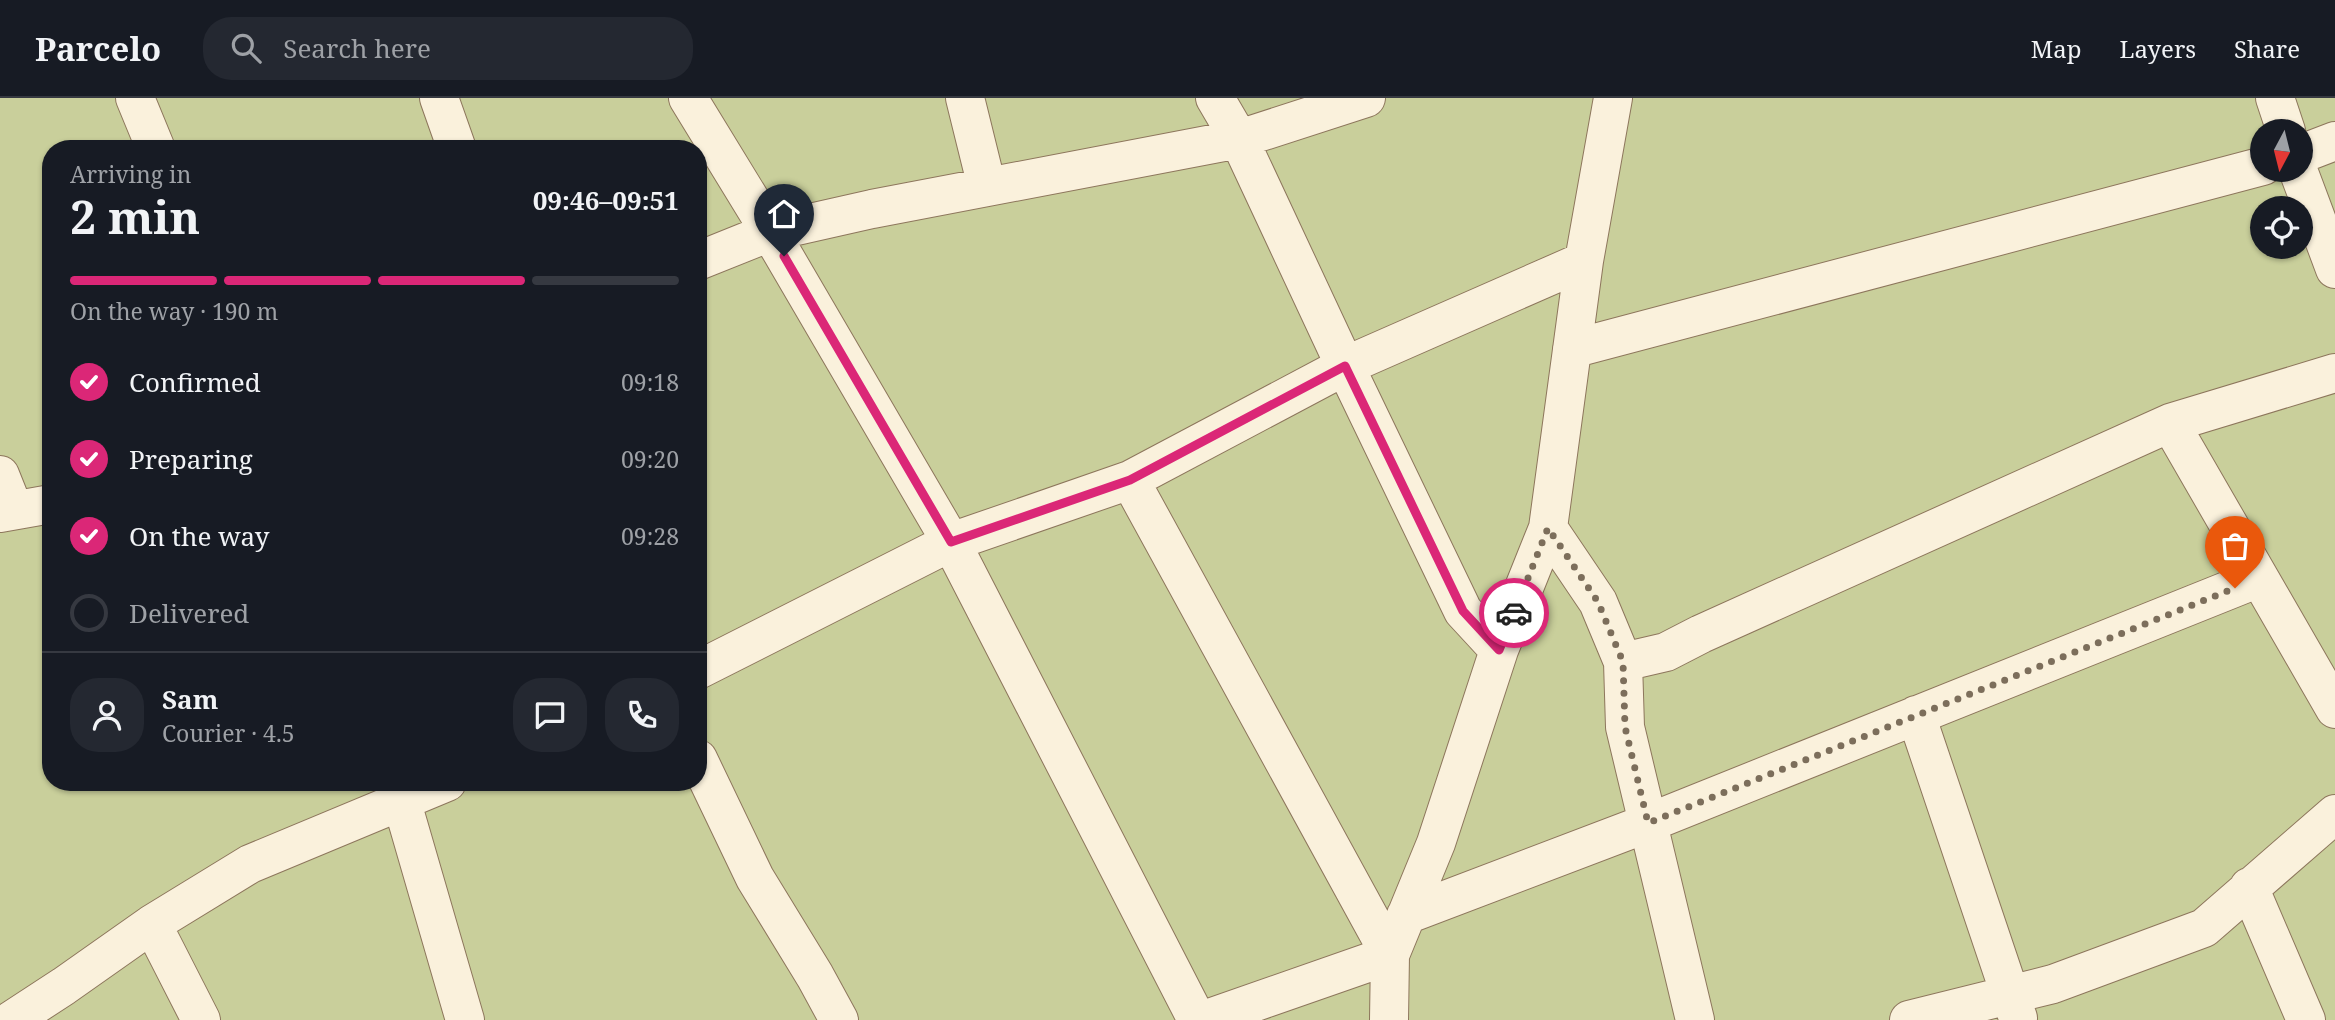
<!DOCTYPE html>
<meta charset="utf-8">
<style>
:root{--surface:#171b24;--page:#242831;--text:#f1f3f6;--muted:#9ea1a6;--line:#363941;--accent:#db2777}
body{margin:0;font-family:"Noto Serif",serif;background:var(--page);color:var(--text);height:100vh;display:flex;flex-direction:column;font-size:26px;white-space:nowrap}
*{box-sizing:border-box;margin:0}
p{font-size:23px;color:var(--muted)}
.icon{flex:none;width:38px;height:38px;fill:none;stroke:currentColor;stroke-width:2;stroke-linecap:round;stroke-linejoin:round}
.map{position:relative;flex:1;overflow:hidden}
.details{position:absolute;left:42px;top:42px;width:665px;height:651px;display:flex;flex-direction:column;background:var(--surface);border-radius:28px;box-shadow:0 2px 5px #0004}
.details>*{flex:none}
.needle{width:46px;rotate:187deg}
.controls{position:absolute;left:2250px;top:21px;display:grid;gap:14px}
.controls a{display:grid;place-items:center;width:63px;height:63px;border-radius:50%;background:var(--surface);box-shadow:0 2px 5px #0004;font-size:35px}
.pin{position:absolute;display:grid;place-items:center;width:60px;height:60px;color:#fff;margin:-72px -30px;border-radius:50% 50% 50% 0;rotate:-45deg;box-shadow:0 0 7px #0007}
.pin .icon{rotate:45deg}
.courier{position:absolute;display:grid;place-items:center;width:70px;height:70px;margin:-35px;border:5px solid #db2777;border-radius:50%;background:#fff;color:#222;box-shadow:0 2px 9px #0007}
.headline em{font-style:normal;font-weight:700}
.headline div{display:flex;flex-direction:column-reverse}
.headline{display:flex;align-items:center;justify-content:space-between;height:119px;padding:0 28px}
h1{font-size:46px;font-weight:700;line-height:52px}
.bar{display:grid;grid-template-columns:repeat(4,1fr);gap:10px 7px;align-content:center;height:84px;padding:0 28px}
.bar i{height:9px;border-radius:5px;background:var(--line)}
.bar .current{background:var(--accent)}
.bar p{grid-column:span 4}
.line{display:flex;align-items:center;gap:18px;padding:0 28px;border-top:2px solid var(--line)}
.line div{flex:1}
.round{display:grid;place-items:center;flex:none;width:74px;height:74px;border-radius:28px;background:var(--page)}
ol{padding:0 28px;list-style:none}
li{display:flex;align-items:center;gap:21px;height:77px}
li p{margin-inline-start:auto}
li .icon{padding:7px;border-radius:50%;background:var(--accent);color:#fff;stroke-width:4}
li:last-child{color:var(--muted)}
li i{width:38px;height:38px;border:4px solid var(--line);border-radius:50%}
header{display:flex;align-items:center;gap:42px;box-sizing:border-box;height:98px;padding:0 35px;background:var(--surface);border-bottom:2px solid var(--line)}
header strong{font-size:33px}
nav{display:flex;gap:38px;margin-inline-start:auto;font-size:24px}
.search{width:490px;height:63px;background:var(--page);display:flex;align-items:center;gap:18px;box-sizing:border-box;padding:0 24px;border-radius:28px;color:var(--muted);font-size:26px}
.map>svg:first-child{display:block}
</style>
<header>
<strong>Parcelo</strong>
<div class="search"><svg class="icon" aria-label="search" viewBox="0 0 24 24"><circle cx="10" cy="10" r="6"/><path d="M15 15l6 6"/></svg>Search here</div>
<nav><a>Map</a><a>Layers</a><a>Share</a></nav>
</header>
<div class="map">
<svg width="2335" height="922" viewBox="0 0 2335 922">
<rect width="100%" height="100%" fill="#f0e4c8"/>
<path fill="#c9cf9b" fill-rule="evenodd" d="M0 0H2335V922H0ZM2263 33H2301V72H2263ZM51 51H698V684H51ZM2263 110H2301V149H2263Z"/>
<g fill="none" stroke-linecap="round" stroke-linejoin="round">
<g stroke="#8d765c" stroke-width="40">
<path id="minor" d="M135 0 156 51
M439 0 457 51
M688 0 770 134 951 444 1197 922
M965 0 987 89
M1215 0 1239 41 1345 268 1463 513 1499 552
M2275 0 2286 33
M2301 56 2335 43
M2298 72 2335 171
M698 163 770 134 872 111 1239 41 1366 0
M1572 251 2263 68
M2170 325 2335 611
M0 377 14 412
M1130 382 1390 857 1204 922
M0 415 51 406
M1548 430 1598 504 1623 564 1625 629 1695 922
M1623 564 1666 554 1701 536 2170 325 2335 275
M698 572 951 444 1130 382 1345 268 1584 163
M1916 617 2018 920
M698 661 755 780 815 878 839 922
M396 684 465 922
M2249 789 2306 922
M1406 817 1648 725 2259 480
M152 826 201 922
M12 922 64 888 152 826 250 766 447 684
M1389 922 1390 857 1436 745 1499 552 1548 430 1584 163 1613 0
M1909 922 2053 886 2204 830 2335 716"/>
</g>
<use href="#minor" stroke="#faf1dc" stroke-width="38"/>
</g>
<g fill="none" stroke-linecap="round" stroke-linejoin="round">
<path stroke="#7c6e5b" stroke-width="7" stroke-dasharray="0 12.6" d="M1514 515 1548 430 1598 504 1623 564 1625 629 1648 725 2235 490"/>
<path stroke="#db2777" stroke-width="9" d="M784 158 951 444 1130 382 1345 268 1463 513 1499 552 1514 515"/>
</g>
</svg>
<div class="controls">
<a><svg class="needle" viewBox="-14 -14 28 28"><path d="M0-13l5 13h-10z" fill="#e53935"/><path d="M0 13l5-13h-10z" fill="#9ea1a6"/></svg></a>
<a><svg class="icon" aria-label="locate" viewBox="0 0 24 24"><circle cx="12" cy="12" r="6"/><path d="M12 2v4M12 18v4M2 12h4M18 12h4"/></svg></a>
</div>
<div class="pin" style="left:2235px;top:490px;background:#ea580c"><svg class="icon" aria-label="bag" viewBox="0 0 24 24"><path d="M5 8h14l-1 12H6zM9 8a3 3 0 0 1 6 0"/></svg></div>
<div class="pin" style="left:784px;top:158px;background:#1f2937"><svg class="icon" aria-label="home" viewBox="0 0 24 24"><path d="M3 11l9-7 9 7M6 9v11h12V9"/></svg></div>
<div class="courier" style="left:1514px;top:515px"><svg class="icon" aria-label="car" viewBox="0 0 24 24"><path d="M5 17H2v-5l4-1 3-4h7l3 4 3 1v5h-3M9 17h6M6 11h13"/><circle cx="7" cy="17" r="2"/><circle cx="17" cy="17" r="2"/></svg></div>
<section class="details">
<div class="headline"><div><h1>2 min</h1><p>Arriving in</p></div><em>09:46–09:51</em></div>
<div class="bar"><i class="current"></i><i class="current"></i><i class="current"></i><i></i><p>On the way · 190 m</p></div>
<ol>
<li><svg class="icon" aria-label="check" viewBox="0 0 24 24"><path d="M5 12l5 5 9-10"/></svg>Confirmed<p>09:18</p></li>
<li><svg class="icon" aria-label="check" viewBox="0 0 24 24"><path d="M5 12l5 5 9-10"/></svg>Preparing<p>09:20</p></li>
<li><svg class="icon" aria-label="check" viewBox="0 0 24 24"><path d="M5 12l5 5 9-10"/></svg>On the way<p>09:28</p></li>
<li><i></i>Delivered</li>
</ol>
<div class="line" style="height:126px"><a class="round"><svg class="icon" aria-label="person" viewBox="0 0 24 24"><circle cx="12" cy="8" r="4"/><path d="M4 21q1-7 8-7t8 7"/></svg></a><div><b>Sam</b><p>Courier · 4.5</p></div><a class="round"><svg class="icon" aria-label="chat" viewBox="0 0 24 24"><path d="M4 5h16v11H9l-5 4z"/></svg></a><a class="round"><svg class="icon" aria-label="phone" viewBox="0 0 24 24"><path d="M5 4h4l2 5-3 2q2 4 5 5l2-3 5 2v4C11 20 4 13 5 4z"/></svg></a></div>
</section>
</div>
